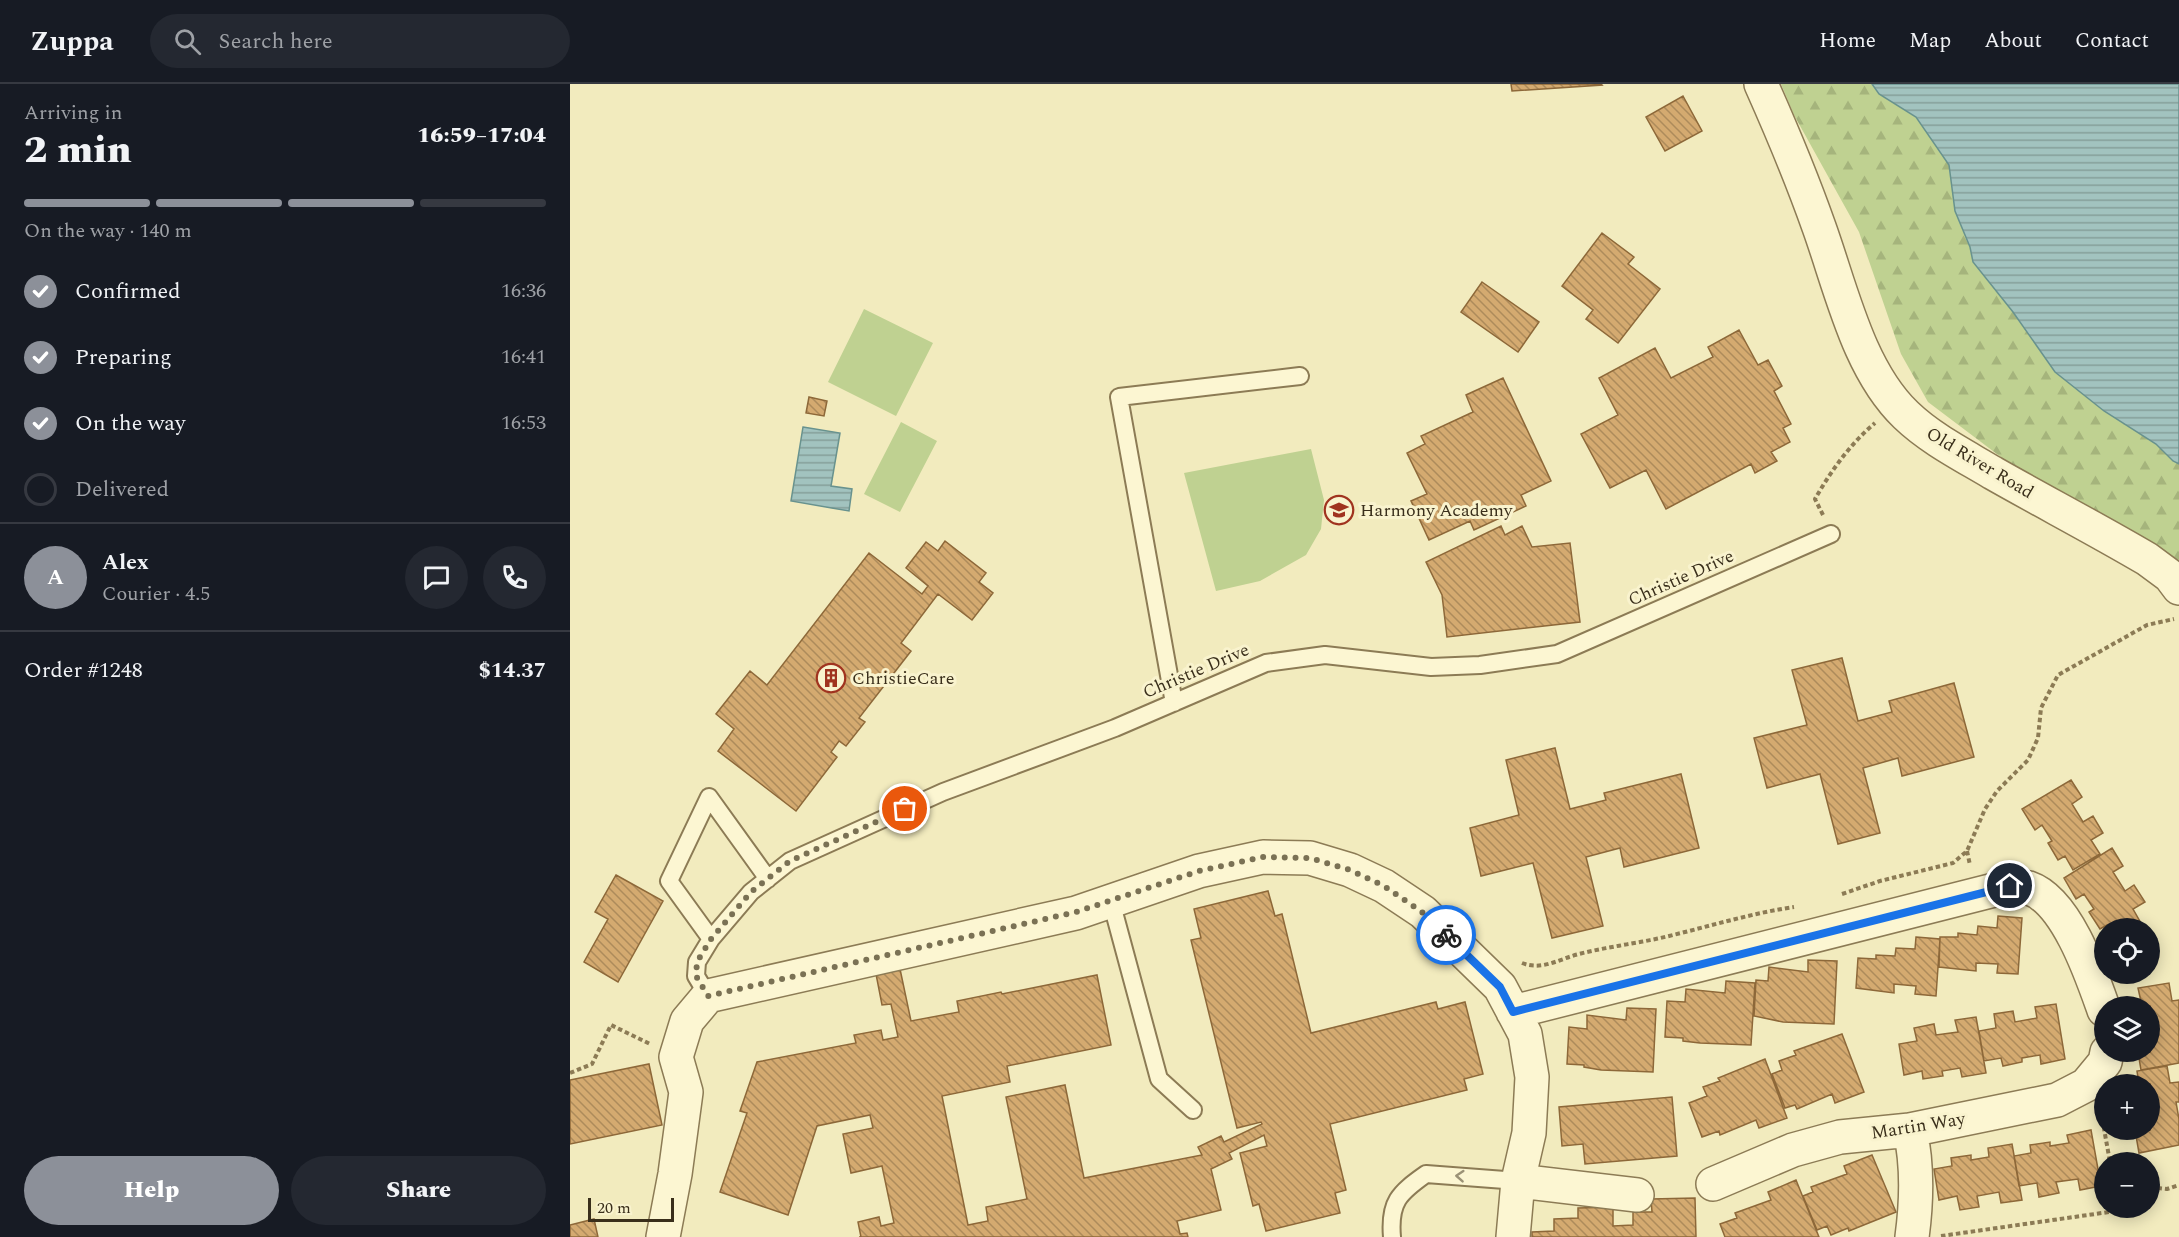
<!DOCTYPE html>
<meta charset="utf-8">
<style>
:root{--surface:#171b24;--page:#242831;--text:#f1f3f6;--muted:#9ea1a6;--line:#363941;--accent:#8c9099}
body{margin:0;font-family:Spectral,serif;background:var(--page);color:var(--text);height:100vh;display:flex;flex-direction:column;font-size:22px;white-space:nowrap}
*{box-sizing:border-box;margin:0}
p{font-size:20px;color:var(--muted)}
.icon{flex:none;width:33px;height:33px;fill:none;stroke:currentColor;stroke-width:2;stroke-linecap:round;stroke-linejoin:round}
.map{position:relative;flex:1;overflow:hidden}
.drawer{display:flex;flex-direction:column;background:var(--surface);width:570px}
.drawer>*{flex:none}
.controls{position:absolute;left:1524px;top:834px;display:grid;gap:12px}
.controls a{display:grid;place-items:center;width:66px;height:66px;border-radius:50%;background:var(--surface);box-shadow:0 3px 15px #0003;font-size:30px}
.scale{position:absolute;left:18px;bottom:15px;width:86px;box-sizing:border-box;padding-left:6px;border:3px solid #3a2f1b;border-top:0;font-size:16px;line-height:21px;white-space:nowrap;color:#3a2f1b;-webkit-text-stroke:4px #f9f3ce;paint-order:stroke}
.pin{position:absolute;display:grid;place-items:center;width:51px;height:51px;color:#fff;margin:-26px;border:3px solid #fff;border-radius:50%;box-shadow:0 2px 6px #0007}
.courier{position:absolute;display:grid;place-items:center;width:60px;height:60px;margin:-30px;border:4px solid #1a73e8;border-radius:50%;background:#fff;color:#222;box-shadow:0 2px 8px #0007}
.headline em{font-style:normal;font-weight:800}
.headline div{display:flex;flex-direction:column-reverse}
.headline{display:flex;align-items:center;justify-content:space-between;height:102px;padding:0 24px}
h1{font-size:39px;font-weight:800;line-height:45px}
.bar{display:grid;grid-template-columns:repeat(4,1fr);gap:9px 6px;align-content:center;height:72px;padding:0 24px}
.bar i{height:8px;border-radius:4px;background:var(--line)}
.bar .current{background:var(--accent)}
.bar p{grid-column:span 4}
.line{display:flex;align-items:center;gap:15px;padding:0 24px;border-top:2px solid var(--line)}
.line div{flex:1}
.round{display:grid;place-items:center;flex:none;width:63px;height:63px;border-radius:32px;background:var(--page)}
ol{padding:0 24px;list-style:none}
li{display:flex;align-items:center;gap:18px;height:66px}
li p{margin-inline-start:auto}
li .icon{padding:6px;border-radius:50%;background:var(--accent);color:#fff;stroke-width:4}
li:last-child{color:var(--muted)}
li i{width:33px;height:33px;border:3px solid var(--line);border-radius:50%}
.cta{display:flex;gap:12px;margin-top:auto;padding:12px 24px}
.cta a{flex:1;height:69px;border-radius:36px;background:var(--accent);color:#fff;font-size:24px;font-weight:800;line-height:69px;text-align:center}
.cta a+a{background:var(--page);color:var(--text)}
header{display:flex;align-items:center;gap:36px;box-sizing:border-box;height:84px;padding:0 30px;background:var(--surface);border-bottom:2px solid var(--line)}
header strong{font-size:28px}
nav{display:flex;gap:33px;margin-inline-start:auto;font-size:21px}
.search{width:420px;height:54px;background:var(--page);display:flex;align-items:center;gap:15px;box-sizing:border-box;padding:0 21px;border-radius:33px;color:var(--muted);font-size:22px}
main{display:flex;flex:1;min-height:0}
.map>svg:first-child{display:block}
</style>
<header>
<strong>Zuppa</strong>
<div class="search"><svg class="icon" aria-label="search" viewBox="0 0 24 24"><circle cx="10" cy="10" r="6"/><path d="M15 15l6 6"/></svg>Search here</div>
<nav><a>Home</a><a>Map</a><a>About</a><a>Contact</a></nav>
</header>
<main>
<section class="drawer">
<div class="headline"><div><h1>2 min</h1><p>Arriving in</p></div><em>16:59–17:04</em></div>
<div class="bar"><i class="current"></i><i class="current"></i><i class="current"></i><i></i><p>On the way · 140 m</p></div>
<ol>
<li><svg class="icon" aria-label="check" viewBox="0 0 24 24"><path d="M5 12l5 5 9-10"/></svg>Confirmed<p>16:36</p></li>
<li><svg class="icon" aria-label="check" viewBox="0 0 24 24"><path d="M5 12l5 5 9-10"/></svg>Preparing<p>16:41</p></li>
<li><svg class="icon" aria-label="check" viewBox="0 0 24 24"><path d="M5 12l5 5 9-10"/></svg>On the way<p>16:53</p></li>
<li><i></i>Delivered</li>
</ol>
<div class="line" style="height:108px"><b class="round" style="background:var(--accent);color:#fff">A</b><div><b>Alex</b><p>Courier · 4.5</p></div><a class="round"><svg class="icon" aria-label="chat" viewBox="0 0 24 24"><path d="M4 5h16v11H9l-5 4z"/></svg></a><a class="round"><svg class="icon" aria-label="phone" viewBox="0 0 24 24"><path d="M5 4h4l2 5-3 2q2 4 5 5l2-3 5 2v4C11 20 4 13 5 4z"/></svg></a></div>
<div class="line" style="height:78px"><div>Order #1248</div><b>$14.37</b></div>
<div class="cta"><a>Help</a><a>Share</a></div>
</section>
<div class="map">
<svg width="1609" height="1153" viewBox="0 0 1609 1153">
<defs>
<pattern id="forest-firs" width="22" height="20" patternUnits="userSpaceOnUse" patternTransform="scale(1.5)"><rect width="22" height="20" fill="#bfd191"/><path d="M5 1l3.5 6h-7zM16 11l3.5 6h-7z" fill="#a5b47c"/></pattern>
<pattern id="water-rules" width="6" height="5" patternUnits="userSpaceOnUse" patternTransform="scale(1.5)"><rect width="6" height="5" fill="#a2c3bf"/><path d="M0 2.5h6" fill="none" stroke="#859f9a"/></pattern>
<pattern id="building-back-hatch" width="6" height="6" patternUnits="userSpaceOnUse" patternTransform="scale(1.5)"><rect width="6" height="6" fill="#d4aa70"/><path d="M-1 5l2 2M0 0l6 6M5-1l2 2" fill="none" stroke="#ad8b5b"/></pattern>
</defs>
<rect width="100%" height="100%" fill="#f2ebbe"/>
<path fill="url(#forest-firs)" d="M1211 0H1302L1309 10 1346 33 1379 81 1385 127 1400 163 1403 178 1443 228 1485 288 1534 327 1586 360 1603 377 1609 380V484L1574 456 1537 433 1456 392 1358 318 1331 270 1289 148 1224 31Z"/>
<path fill="#bfd191" d="M294 225 363 259 326 332 258 298Z
M331 338 367 357 330 428 294 410Z
M741 365 754 416 751 445 736 471 690 497 646 507 614 389Z"/>
<path fill="url(#water-rules)" stroke="#68928e" stroke-width="1.5" d="M1302 0H1609V380L1603 377 1586 360 1534 327 1485 288 1443 228 1403 178 1400 163 1385 127 1379 81 1346 33 1309 10Z
M233 343 270 349 261 402 282 405 279 427 221 417Z"/>
<path fill="url(#building-back-hatch)" stroke="#8d6839" stroke-width="1.5" d="M941 0H1031L1032 1 942 7Z
M1113 12 1132 47 1095 67 1076 33Z
M1032 149 1064 173 1058 180 1090 205 1048 259 1016 235 1023 226 992 202Z
M912 198 969 238 948 268 891 228Z
M1169 246 1188 281 1198 276 1212 302 1204 307 1221 340 1213 344 1220 358 1201 368 1207 377 1185 389 1181 380 1096 425 1076 386 1040 404 1011 350 1048 331 1029 294 1085 264 1101 294 1143 273 1138 263Z
M933 294 981 397 951 411 956 422 904 446 900 437 859 456 841 417 857 410 837 369 855 360 851 352 903 328 896 311Z
M239 313 257 317 254 332 236 329Z
M931 442 935 451 952 442 962 463 1000 459 1010 538 877 553 872 511 856 478Z
M375 457 416 489 409 498 423 509 402 536 368 510 331 559 341 567 289 634 295 638 276 662 269 657 261 668 267 673 226 727 148 667 164 645 146 630 180 587 197 601 299 469 352 510 358 502 336 484 356 458 368 467Z
M1272 574 1288 637 1322 628 1319 617 1384 599 1404 673 1332 692 1328 674 1293 684 1310 749 1268 760 1250 690 1197 704 1184 654 1237 641 1222 586Z
M985 664 1000 725 1036 716 1034 709 1111 690 1129 764 1054 783 1050 764 1016 773 1033 842 982 854 963 779 911 792 900 744 949 731 936 676Z
M1501 696 1512 713 1502 720 1513 738 1523 732 1533 749 1521 756 1530 770 1503 786 1495 772 1488 776 1478 759 1482 757 1472 741 1465 746 1452 725Z
M1542 764 1553 782 1543 788 1555 807 1564 801 1575 818 1563 825 1572 841 1566 844H1539L1537 841 1530 845 1519 828 1524 825 1514 810 1506 815 1494 794Z
M46 791 93 817 48 898 14 878 38 835 25 828Z
M698 807 705 832 712 830 741 949 866 918 868 925 895 918 913 990 894 995 897 1006 760 1040 776 1106 765 1109 770 1129 696 1147 689 1120 683 1122 670 1069 697 1062 694 1051 659 1069 662 1075 641 1085 651 1126 607 1137 610 1150 617 1149 618 1153H289H291L288 1138 309 1133 311 1142 324 1139 312 1082 281 1089 273 1050 303 1044 300 1031 247 1042 218 1131 150 1108 177 1029 170 1027 187 978 286 959 284 951 311 946 313 956 328 953 321 920 312 921 306 890 330 885 341 937 389 928 387 917 431 908 432 910 527 891 541 961 437 982 440 998 372 1012 398 1141 418 1137 416 1123 457 1115 436 1013 495 1001 514 1094 632 1071 628 1063 651 1052 654 1058 692 1040 691 1038 667 1044 621 856 631 854 624 825Z
M1428 832 1452 834 1448 890 1427 889 1428 880 1406 879V887L1369 883 1370 853H1388V849L1407 851 1408 842 1427 844Z
M1346 853 1370 855 1366 912 1345 910 1346 902 1324 900V909L1286 904 1288 874 1306 875V871L1325 872 1326 864 1345 865Z
M1238 876 1267 877 1264 940 1213 938 1184 932 1186 896 1198 897 1199 883 1238 888Z
M1156 897 1185 899 1181 961 1130 959 1113 957V954L1095 953 1097 917 1115 918 1116 905 1155 909Z
M1599 899 1602 917 1609 916V979L1571 986 1568 968H1580V922H1570H1572L1568 904Z
M1486 920 1495 975 1471 980 1470 971 1452 974V978L1433 982 1431 974 1414 977 1409 947 1426 944 1424 930 1443 927 1445 938 1467 934 1465 923Z
M1057 924 1086 925 1083 988 1031 986 1014 983V981L997 980 999 943 1017 945V931L1056 936Z
M1406 933 1416 989 1392 993 1390 984 1372 987 1373 992 1353 995 1352 987 1334 991 1329 960 1347 957 1344 944 1364 940 1366 951 1388 948 1385 936Z
M1272 950 1294 1008 1265 1019 1262 1010 1227 1025 1225 1021 1215 1024 1202 990 1212 986 1209 977 1226 971 1224 967Z
M1195 975 1217 1034 1189 1044 1186 1036 1150 1051 1149 1047 1132 1053 1119 1019 1137 1012 1133 1003 1150 997 1148 994Z
M79 980 92 1041 0 1060V996Z
M1597 982 1600 999 1609 998V1018H1606L1609 1035V1061L1569 1069 1565 1046H1580V1000H1569L1567 987Z
M1102 1013 1107 1072 1015 1080 1013 1060 992 1062 989 1023Z
M1521 1046 1531 1102 1510 1106 1508 1095 1486 1098 1489 1109 1469 1113 1467 1099 1449 1102 1444 1072 1461 1069 1460 1061 1480 1058V1062L1499 1059 1497 1051Z
M1442 1060 1452 1116 1431 1119 1429 1108 1407 1112 1409 1123 1390 1126 1387 1112 1369 1116 1364 1085 1382 1082 1381 1074 1401 1071V1076L1419 1073 1418 1064Z
M1302 1071 1326 1128 1279 1147 1278 1144 1261 1151 1257 1142 1247 1146 1233 1112 1243 1108 1241 1103 1277 1090 1274 1082Z
M1226 1096 1249 1153H1155L1150 1140 1167 1134 1165 1129 1201 1116 1198 1108Z
M1125 1114 1126 1153H962V1148L984 1147V1135L1008 1134V1124L1043 1123V1142L1063 1141V1128H1082L1081 1115Z
M24 1135 28 1153H0V1141Z"/>
<g fill="none" stroke-linecap="round" stroke-linejoin="round">
<g stroke="#8c7b55" stroke-width="20">
<path id="service" d="M604 619 549 313 730 292
M541 817 589 995 623 1026
M141 855 99 797 139 713 198 795
M138 912 126 892 127 878 141 855 181 808 220 777 373 708 545 644 696 579 755 571 861 583 910 581 987 570 1261 450
M822 1153C819 1118 829 1109 856 1090L948 1097"/>
</g>
<g stroke="#8c7b55" stroke-width="36">
<path id="minor" d="M943 928 1440 802C1446 803 1453 803 1459 804 1497 817 1522 892 1534 926
M1340 1046C1348 1082 1347 1116 1342 1153
M948 1097 1067 1111
M1143 1100 1223 1066 1270 1053 1340 1046 1487 1016 1516 1001 1535 978 1537 968
M93 1153 105 1090 116 1008 106 973 117 937 138 912 506 829 629 787 693 773 740 774 780 786 814 802 853 828 930 903 955 950 962 993 959 1049 948 1097 943 1153"/>
</g>
<g stroke="#8c7b55" stroke-width="36">
<path id="tertiary" d="M1191 0C1212 47 1232 95 1249 143 1271 204 1288 285 1336 331 1361 355 1393 371 1423 389 1474 418 1526 445 1577 475L1600 492 1609 504"/>
</g>
<path stroke="#8c7b55" stroke-width="4" stroke-dasharray="4.5 3" stroke-linecap="butt" d="M1253 431 1245 415C1261 387 1280 360 1305 339
M1397 767 1400 781
M1272 810 1310 797 1383 779 1397 767 1415 725 1427 707 1458 676 1468 654 1471 624 1488 591 1577 541 1604 535
M952 879C972 887 989 875 1009 870 1040 862 1072 859 1103 851 1144 841 1183 829 1224 823
M0 989 22 980 41 941 80 960
M1531 1028 1540 1078
M1580 1103 1597 1105 1609 1101
M1371 1152 1539 1128 1548 1124"/>
<use href="#service" stroke="#fcf6d2" stroke-width="16"/>
<use href="#minor" stroke="#fcf6d2" stroke-width="33"/>
<use href="#tertiary" stroke="#fcf6d2" stroke-width="33"/>
</g>
<defs><path id="oneway-chevron" d="M-2-3.5L2.5 0L-2 3.5" fill="none" stroke-width="1.6" stroke-linecap="round" stroke-linejoin="round" transform="scale(1.5)"/></defs>
<use stroke="#9b9276" href="#oneway-chevron" transform="translate(890 1092) rotate(-176)"/>
<g fill="none" stroke-linecap="round" stroke-linejoin="round">
<path stroke="#7a7154" stroke-width="6" stroke-dasharray="0 10.8" d="M335 725 220 777 181 808 141 855 127 878 126 892 138 912 506 828 629 787 693 773 740 774 780 786 814 802 852 828 876 851"/>
<path stroke="#1a73e8" stroke-width="8" d="M876 851 930 903 943 928 1440 802"/>
</g>
<defs>
<g id="school-ring" transform="scale(1.5)"><circle r="9.5" fill="#f9f3ce" stroke="#a0331f" stroke-width="1.5"/><path d="M0-5L7-2L0 1L-7-2ZM-4 1L0 2.5L4 1V4Q0 6-4 4Z" fill="#a0331f"/></g>
<g id="building-ring" transform="scale(1.5)"><circle r="9.5" fill="#f9f3ce" stroke="#a0331f" stroke-width="1.5"/><path d="M-4-6H4V6H1V3H-1V6H-4ZM-2.5-4.3h1.7v1.8h-1.7ZM.8-4.3h1.7v1.8H.8ZM-2.5-1h1.7V.8h-1.7ZM.8-1h1.7V.8H.8Z" fill="#a0331f"/></g>
</defs>
<g fill-rule="evenodd">
<use href="#school-ring" x="769" y="426"/>
<use href="#building-ring" x="261" y="594"/>
</g>
<g text-anchor="middle" dominant-baseline="central" stroke-width="6" stroke-linejoin="round" paint-order="stroke">
<g font-size="18" fill="#3a2f1b" stroke="#f9f3ce">
<text transform="translate(1410 379) rotate(31)">Old River Road</text>
<text transform="translate(1111 494) rotate(-24)">Christie Drive</text>
<text transform="translate(626 587) rotate(-23)">Christie Drive</text>
<text transform="translate(1348 1042) rotate(-9)">Martin Way</text>
</g>
<g font-size="18" fill="#3a2f1b" stroke="#f9f3ce" text-anchor="start">
<text x="790" y="426">Harmony Academy</text>
<text x="282" y="594">ChristieCare</text>
</g>
</g>
</svg>
<div class="controls">
<a><svg class="icon" aria-label="locate" viewBox="0 0 24 24"><circle cx="12" cy="12" r="6"/><path d="M12 2v4M12 18v4M2 12h4M18 12h4"/></svg></a>
<a><svg class="icon" aria-label="layers" viewBox="0 0 24 24"><path d="M12 4l9 5-9 5-9-5zM3 14l9 5 9-5"/></svg></a>
<a>+</a>
<a>−</a>
</div>
<div class="scale">20 m</div>
<div class="pin" style="left:335px;top:725px;background:#ea580c"><svg class="icon" aria-label="bag" viewBox="0 0 24 24"><path d="M5 8h14l-1 12H6zM9 8a3 3 0 0 1 6 0"/></svg></div>
<div class="pin" style="left:1440px;top:802px;background:#1f2937"><svg class="icon" aria-label="home" viewBox="0 0 24 24"><path d="M3 11l9-7 9 7M6 9v11h12V9"/></svg></div>
<div class="courier" style="left:876px;top:851px"><svg class="icon" aria-label="bike" viewBox="0 0 24 24"><circle cx="6" cy="16" r="4"/><circle cx="18" cy="16" r="4"/><path d="M6 16l4-8h5l3 8M10 8l3 8H6M13 5h3"/></svg></div>
</div>
</main>
